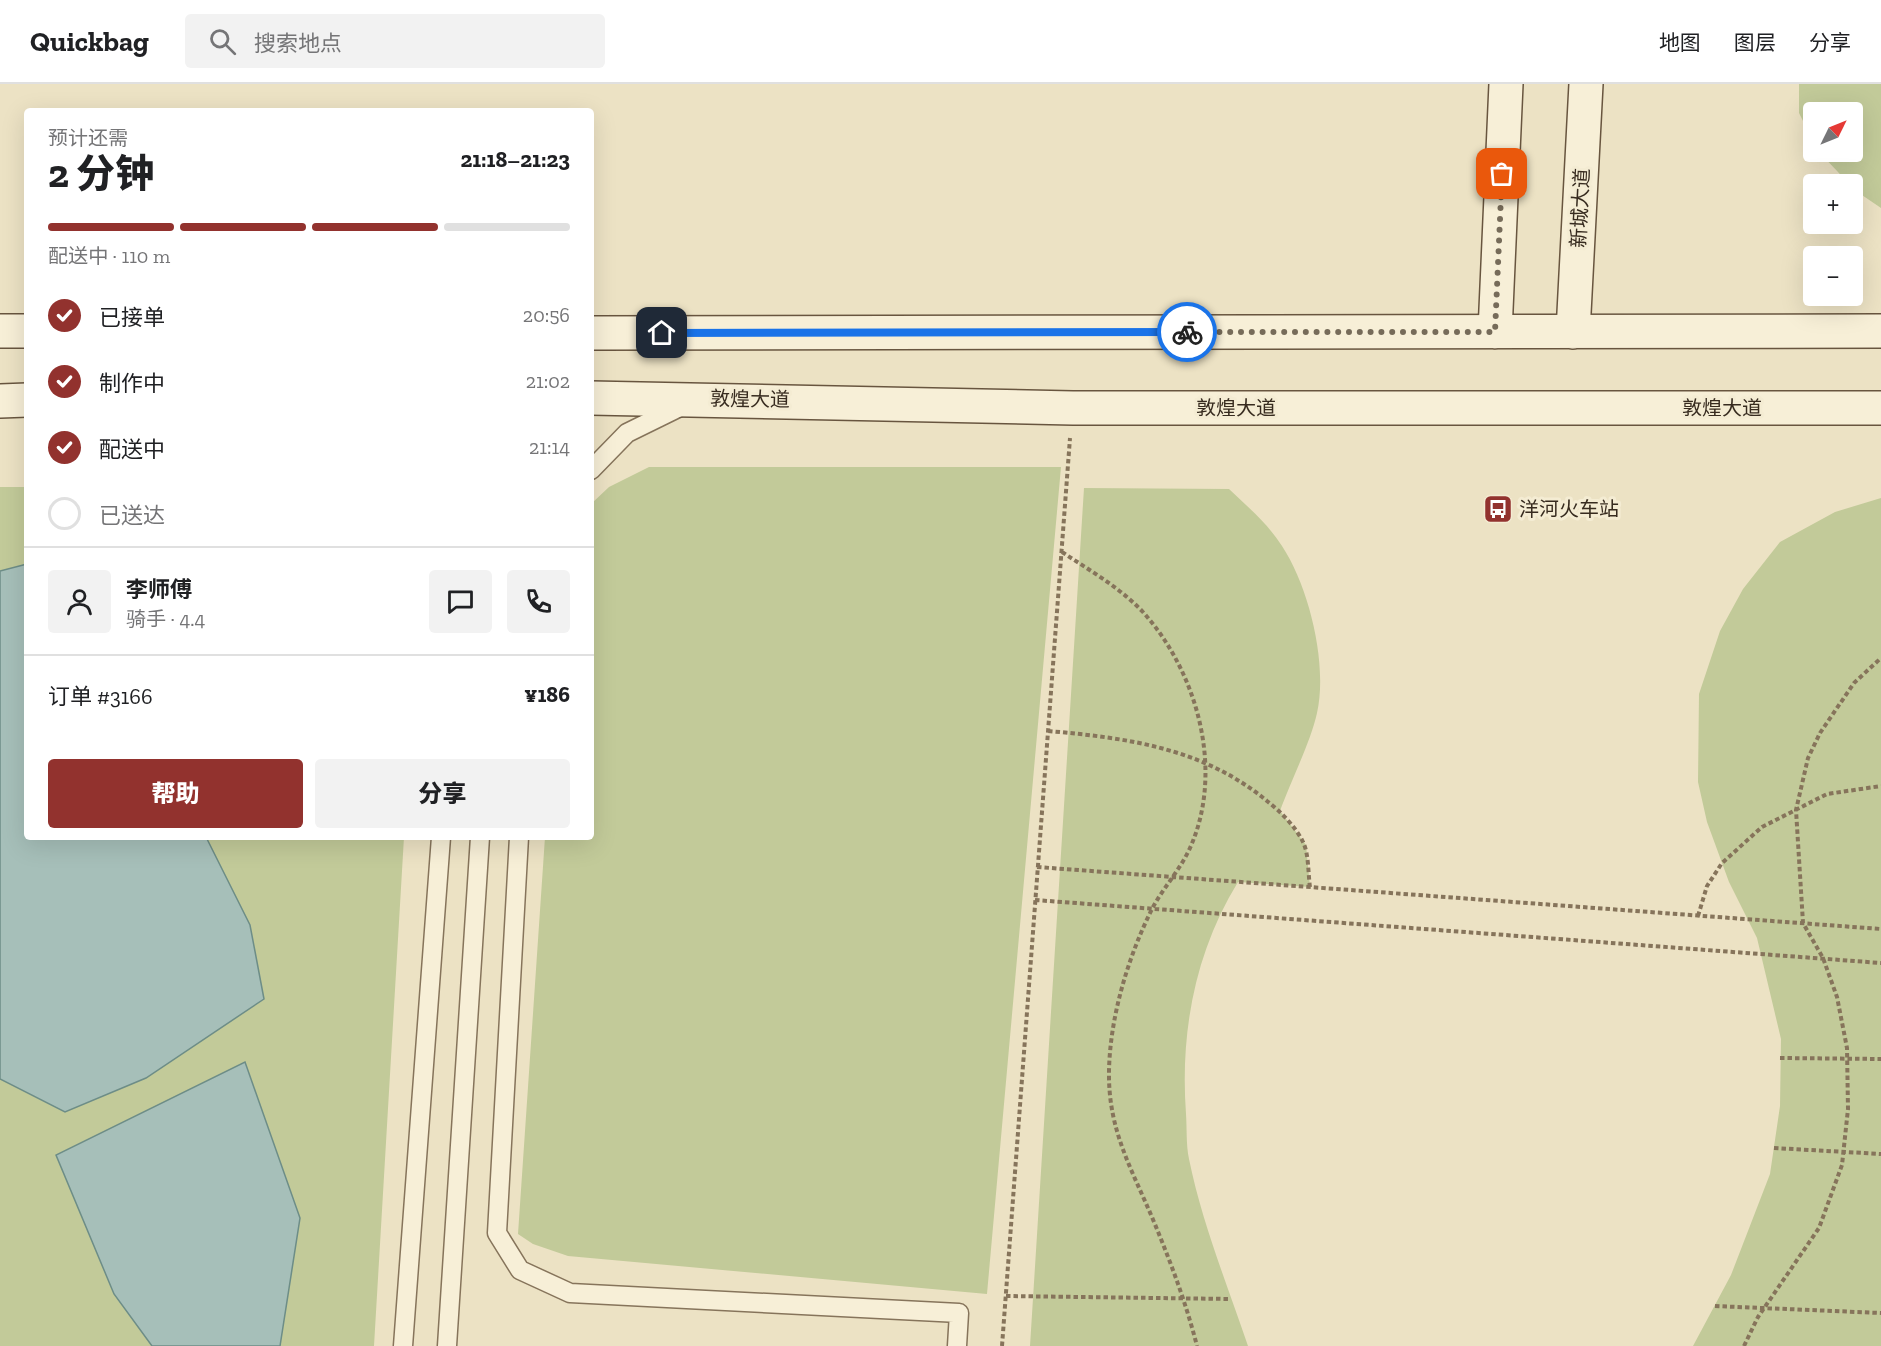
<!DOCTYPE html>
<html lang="zh">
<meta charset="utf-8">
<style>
:root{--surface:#fff;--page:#f2f2f2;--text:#202124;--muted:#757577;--line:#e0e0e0;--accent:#92322e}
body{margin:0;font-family:"Zilla Slab","Noto Sans SC",serif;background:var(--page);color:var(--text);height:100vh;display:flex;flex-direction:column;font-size:22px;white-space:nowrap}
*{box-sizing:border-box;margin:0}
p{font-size:20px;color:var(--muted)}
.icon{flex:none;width:33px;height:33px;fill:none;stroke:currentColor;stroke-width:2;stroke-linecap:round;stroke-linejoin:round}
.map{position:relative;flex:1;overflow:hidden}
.side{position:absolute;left:24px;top:24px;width:570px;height:732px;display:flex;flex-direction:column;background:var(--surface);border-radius:6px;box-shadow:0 6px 24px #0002}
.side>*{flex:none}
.needle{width:39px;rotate:47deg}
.fabs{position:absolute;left:1803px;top:18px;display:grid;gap:12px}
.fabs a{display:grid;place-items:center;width:60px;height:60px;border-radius:6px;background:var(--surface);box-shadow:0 6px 24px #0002;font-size:30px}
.pin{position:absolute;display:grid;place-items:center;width:51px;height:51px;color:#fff;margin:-26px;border-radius:12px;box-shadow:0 3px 9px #0006}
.courier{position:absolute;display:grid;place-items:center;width:60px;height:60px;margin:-30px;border:4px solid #1a73e8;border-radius:50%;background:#fff;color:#222;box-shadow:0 2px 8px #0007}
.summary em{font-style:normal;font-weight:800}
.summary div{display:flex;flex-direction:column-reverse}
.summary{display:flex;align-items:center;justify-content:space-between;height:102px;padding:0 24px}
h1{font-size:39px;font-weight:800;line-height:45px}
.bar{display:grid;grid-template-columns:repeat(4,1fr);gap:9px 6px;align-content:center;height:72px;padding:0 24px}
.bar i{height:8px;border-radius:4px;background:var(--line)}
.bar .current{background:var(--accent)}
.bar p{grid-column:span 4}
.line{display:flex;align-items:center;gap:15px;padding:0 24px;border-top:2px solid var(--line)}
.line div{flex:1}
.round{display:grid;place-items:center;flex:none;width:63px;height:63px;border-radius:6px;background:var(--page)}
ol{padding:0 24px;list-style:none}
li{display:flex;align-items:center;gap:18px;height:66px}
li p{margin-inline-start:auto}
li .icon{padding:6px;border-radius:50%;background:var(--accent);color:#fff;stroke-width:4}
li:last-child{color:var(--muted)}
li i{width:33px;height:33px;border:3px solid var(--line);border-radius:50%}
.action{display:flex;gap:12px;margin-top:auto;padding:12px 24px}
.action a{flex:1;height:69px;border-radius:6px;background:var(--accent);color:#fff;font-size:24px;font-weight:800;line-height:69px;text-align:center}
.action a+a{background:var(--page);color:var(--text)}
header{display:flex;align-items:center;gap:36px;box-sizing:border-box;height:84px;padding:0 30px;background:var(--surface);border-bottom:2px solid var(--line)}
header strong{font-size:28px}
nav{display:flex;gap:33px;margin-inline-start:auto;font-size:21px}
.search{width:420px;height:54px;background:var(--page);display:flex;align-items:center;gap:15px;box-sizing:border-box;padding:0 21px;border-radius:6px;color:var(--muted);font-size:22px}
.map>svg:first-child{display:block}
</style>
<header>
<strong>Quickbag</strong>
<div class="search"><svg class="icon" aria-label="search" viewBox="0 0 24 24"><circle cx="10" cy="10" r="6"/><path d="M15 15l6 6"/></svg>搜索地点</div>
<nav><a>地图</a><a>图层</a><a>分享</a></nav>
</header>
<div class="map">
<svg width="1881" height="1262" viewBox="0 0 1881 1262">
<rect width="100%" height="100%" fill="#ece2c4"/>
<path fill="#c2ca99" d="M1799 0H1881V124L1856 107 1819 68H1852V28H1814L1813 57 1799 29Z
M649 383H1061L987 1210 568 1172 533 1160 518 1150 545 753H591V420L609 403Z
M0 403H27V753H404L374 1262H0Z
M1084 404 1229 405C1248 423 1268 440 1282 462 1309 503 1328 580 1317 629 1311 657 1290 699 1280 727L1306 761 1310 803 1238 798C1195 868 1180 948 1186 1030 1187 1044 1186 1061 1189 1075 1202 1139 1227 1200 1248 1262H1030Z
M1881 414V1262H1693L1731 1191 1770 1090 1780 1022 1781 955 1757 854 1729 798 1707 738 1698 698 1699 610 1720 547 1743 505 1780 458 1835 428Z"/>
<path fill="#a6bfb9" stroke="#6d8d87" stroke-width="1.5" d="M27 480V753H206L250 841 264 915 146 994 65 1028 0 995V487Z
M245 978 300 1134 280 1262H152L114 1210 56 1071Z"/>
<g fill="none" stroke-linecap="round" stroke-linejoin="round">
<g stroke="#86745b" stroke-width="21">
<path id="service" d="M591 386 627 349 684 321
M519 753 497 1149 520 1186 570 1209 959 1229 957 1262
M403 1262 441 753
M447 1262 480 753"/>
</g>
<g stroke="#68553f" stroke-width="36">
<path id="secondary" d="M0 247H27
M1495 248 1506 0
M1573 248 1586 0
M591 249 1881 247
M591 314 1073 324H1881
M0 317 27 316"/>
</g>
<path stroke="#86745b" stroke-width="4" stroke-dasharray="4.5 3" stroke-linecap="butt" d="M1062 468C1089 486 1119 503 1142 527 1197 587 1225 686 1190 764 1180 786 1163 804 1152 825 1128 873 1110 933 1109 987 1108 1047 1132 1085 1154 1138 1171 1179 1186 1219 1197 1262
M1048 647C1128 654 1203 664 1267 717 1280 727 1296 743 1303 758 1309 770 1308 790 1310 803
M1037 783 1881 845
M1035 816 1881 879
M1698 832 1707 802 1722 779 1762 743 1827 710 1881 702
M1780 974 1881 975
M1774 1064 1881 1070
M1006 1212 1230 1215
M1715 1222 1881 1229
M1002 1262 1070 354
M1744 1262 1758 1233 1819 1144 1842 1081 1848 1025 1847 964 1837 913 1823 874 1803 839 1796 726 1808 674 1820 649 1854 599 1881 574"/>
<use href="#service" stroke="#f7efd7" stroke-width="18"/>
<use href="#secondary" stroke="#f7efd7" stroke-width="33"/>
</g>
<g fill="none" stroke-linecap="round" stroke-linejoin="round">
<path stroke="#766b59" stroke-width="6" stroke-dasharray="0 10.8" d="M1187 248H1495L1502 90"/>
<path stroke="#1a73e8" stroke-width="8" d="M662 249 1187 248"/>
</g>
<defs>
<g id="bus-square" transform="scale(1.5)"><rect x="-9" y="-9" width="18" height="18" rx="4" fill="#92322e" stroke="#f4ecd3"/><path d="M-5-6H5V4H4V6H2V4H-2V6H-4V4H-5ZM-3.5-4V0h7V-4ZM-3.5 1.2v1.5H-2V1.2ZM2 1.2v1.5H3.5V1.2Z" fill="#fff"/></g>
</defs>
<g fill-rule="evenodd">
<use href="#bus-square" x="1498" y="425"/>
</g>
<g text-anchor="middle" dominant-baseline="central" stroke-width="6" stroke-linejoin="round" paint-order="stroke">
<g font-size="20" fill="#372b1f" stroke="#f4ecd3">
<text transform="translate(1580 124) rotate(-87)">新城大道</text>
<text transform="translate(750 315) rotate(1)">敦煌大道</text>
<text x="1236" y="324">敦煌大道</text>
<text x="1722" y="324">敦煌大道</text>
</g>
<g font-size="20" fill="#372b1f" stroke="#f4ecd3" text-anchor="start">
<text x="1519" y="425">洋河火车站</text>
</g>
</g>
</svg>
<div class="fabs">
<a><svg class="needle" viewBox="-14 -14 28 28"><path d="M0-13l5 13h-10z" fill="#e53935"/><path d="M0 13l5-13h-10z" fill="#757577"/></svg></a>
<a>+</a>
<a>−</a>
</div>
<div class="pin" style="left:1502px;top:90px;background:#ea580c"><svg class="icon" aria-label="bag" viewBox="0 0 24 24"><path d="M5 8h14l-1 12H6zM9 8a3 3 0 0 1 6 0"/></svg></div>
<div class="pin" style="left:662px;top:249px;background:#1f2937"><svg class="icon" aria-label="home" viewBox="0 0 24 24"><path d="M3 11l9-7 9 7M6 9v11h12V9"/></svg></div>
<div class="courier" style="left:1187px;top:248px"><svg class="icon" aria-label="bike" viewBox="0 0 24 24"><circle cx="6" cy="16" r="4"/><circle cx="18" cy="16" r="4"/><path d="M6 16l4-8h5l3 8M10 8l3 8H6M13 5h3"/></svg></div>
<section class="side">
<div class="summary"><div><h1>2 分钟</h1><p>预计还需</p></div><em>21:18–21:23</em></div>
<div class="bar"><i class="current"></i><i class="current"></i><i class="current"></i><i></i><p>配送中 · 110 m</p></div>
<ol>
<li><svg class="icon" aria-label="check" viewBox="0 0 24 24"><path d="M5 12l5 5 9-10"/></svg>已接单<p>20:56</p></li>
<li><svg class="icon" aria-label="check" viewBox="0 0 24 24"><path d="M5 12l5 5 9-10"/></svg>制作中<p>21:02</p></li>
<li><svg class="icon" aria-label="check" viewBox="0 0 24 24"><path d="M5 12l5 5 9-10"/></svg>配送中<p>21:14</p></li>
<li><i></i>已送达</li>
</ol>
<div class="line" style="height:108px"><a class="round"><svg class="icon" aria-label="person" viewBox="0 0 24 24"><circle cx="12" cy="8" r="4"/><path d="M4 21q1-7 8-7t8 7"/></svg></a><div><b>李师傅</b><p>骑手 · 4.4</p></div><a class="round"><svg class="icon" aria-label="chat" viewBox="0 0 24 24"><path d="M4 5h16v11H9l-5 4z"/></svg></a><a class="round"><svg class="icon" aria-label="phone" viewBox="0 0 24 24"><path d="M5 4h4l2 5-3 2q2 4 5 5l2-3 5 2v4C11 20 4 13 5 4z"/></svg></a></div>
<div class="line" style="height:78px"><div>订单 #3166</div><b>¥186</b></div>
<div class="action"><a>帮助</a><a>分享</a></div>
</section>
</div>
